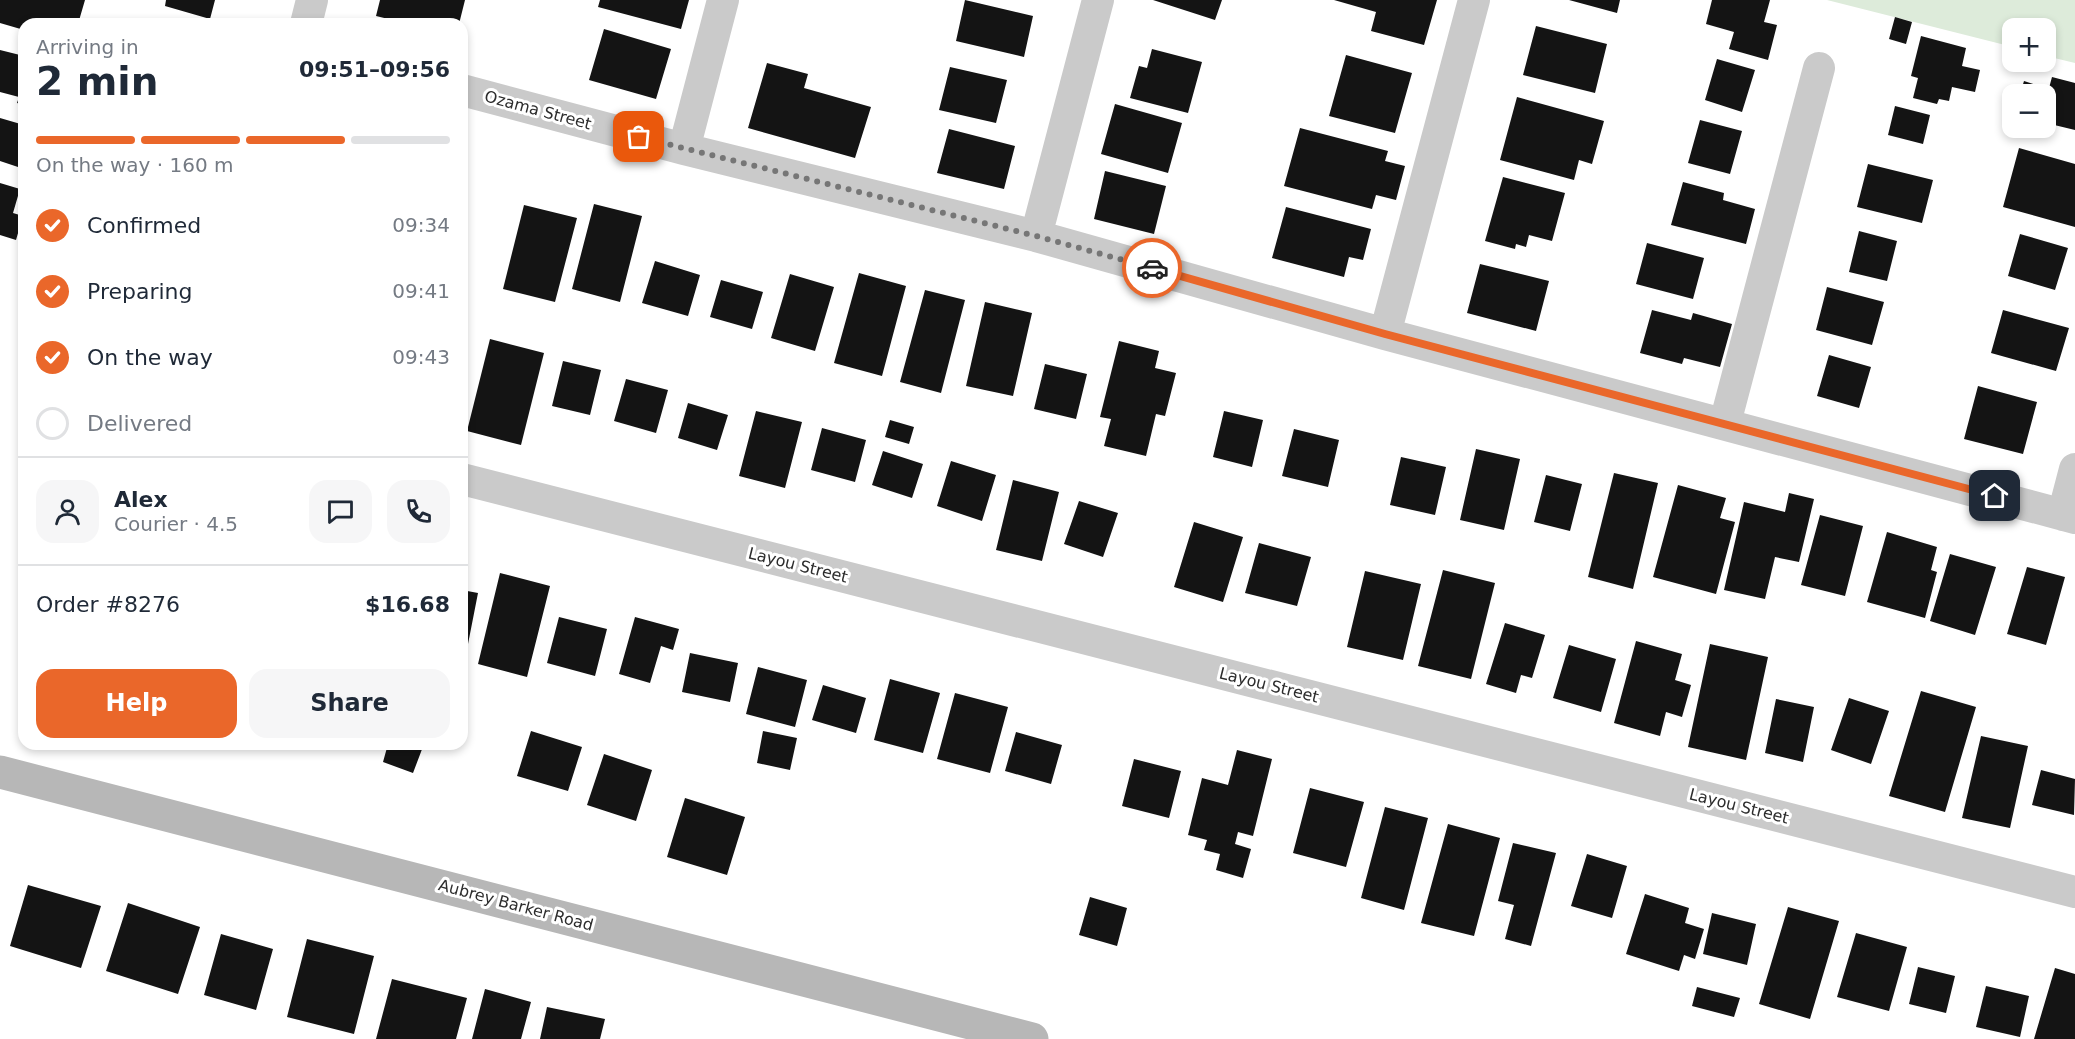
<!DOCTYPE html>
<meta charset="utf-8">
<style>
:root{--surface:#fff;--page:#f6f6f7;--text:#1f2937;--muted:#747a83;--line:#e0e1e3;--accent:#ea672a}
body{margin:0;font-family:"DejaVu Sans",sans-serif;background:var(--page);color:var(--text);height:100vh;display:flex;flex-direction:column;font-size:22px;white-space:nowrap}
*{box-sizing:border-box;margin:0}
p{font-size:20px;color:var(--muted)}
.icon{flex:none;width:33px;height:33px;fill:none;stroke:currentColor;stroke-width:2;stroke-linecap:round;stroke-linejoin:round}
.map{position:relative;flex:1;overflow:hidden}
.side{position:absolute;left:18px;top:18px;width:450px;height:732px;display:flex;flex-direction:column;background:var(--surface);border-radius:18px;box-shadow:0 3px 9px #0003}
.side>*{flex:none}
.fabs{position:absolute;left:2002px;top:18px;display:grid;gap:12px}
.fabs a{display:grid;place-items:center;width:54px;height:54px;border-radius:12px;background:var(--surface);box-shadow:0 3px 9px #0003;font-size:30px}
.pin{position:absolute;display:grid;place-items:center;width:51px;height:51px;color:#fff;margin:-26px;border-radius:12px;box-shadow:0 3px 9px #0006}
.courier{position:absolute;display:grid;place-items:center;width:60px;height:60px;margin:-30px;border:4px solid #ea672a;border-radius:50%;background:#fff;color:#222;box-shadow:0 2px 8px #0007}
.headline em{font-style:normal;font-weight:700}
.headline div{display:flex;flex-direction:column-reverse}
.headline{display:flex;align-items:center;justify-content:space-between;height:102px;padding:0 18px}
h1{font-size:39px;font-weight:700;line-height:45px}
.bar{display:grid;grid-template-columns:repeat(4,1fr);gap:9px 6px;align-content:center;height:72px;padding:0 18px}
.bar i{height:8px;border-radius:4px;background:var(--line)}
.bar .on{background:var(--accent)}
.bar p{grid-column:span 4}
.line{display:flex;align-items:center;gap:15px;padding:0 18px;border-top:2px solid var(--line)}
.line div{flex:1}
.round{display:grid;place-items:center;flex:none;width:63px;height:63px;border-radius:18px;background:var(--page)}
ol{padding:0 18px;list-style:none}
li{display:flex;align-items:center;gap:18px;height:66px}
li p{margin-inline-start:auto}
li .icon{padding:6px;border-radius:50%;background:var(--accent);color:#fff;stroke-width:4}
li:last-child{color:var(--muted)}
li i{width:33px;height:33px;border:3px solid var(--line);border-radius:50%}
.button{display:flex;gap:12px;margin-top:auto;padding:12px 18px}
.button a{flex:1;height:69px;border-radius:18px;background:var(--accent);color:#fff;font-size:24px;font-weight:700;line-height:69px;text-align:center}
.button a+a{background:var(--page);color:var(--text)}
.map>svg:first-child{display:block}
</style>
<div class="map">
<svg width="2075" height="1039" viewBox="0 0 2075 1039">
<rect width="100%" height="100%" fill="#fff"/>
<path fill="#ddebda" d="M1827 0H2075V63L2046 56V28H2013V47Z"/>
<path fill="#141414" d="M0 0H85L78 24H24V30L0 23Z
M166 0H215L210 19 165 6Z
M380 0H465L459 24H409L376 16Z
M600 0H689L681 29 598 7Z
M965 0 1033 16 1024 57 956 41Z
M1153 0H1222L1215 20Z
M1334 0H1437L1424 45 1371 31 1376 12Z
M1569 0H1620L1617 13Z
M1712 0H1770L1764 22 1777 25 1768 60 1729 49 1734 32 1706 24Z
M1895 17 1912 22 1906 44 1889 39Z
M1536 26 1607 44 1595 93 1523 75Z
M604 29 671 49 656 99 589 80Z
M1921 36 1966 48 1962 66 1980 70 1975 92 1952 87 1949 101 1939 99 1937 104 1913 98 1918 78 1911 76Z
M1152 49 1202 62 1188 113 1130 98 1139 66 1147 68Z
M0 50 24 56V105L17 103 19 97 0 92Z
M1346 55 1412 73 1395 133 1329 116Z
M1717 59 1755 70 1742 112 1705 100Z
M767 63 808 74 804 88 871 107 855 158 748 128Z
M950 67 1007 80 996 123 939 110Z
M2052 77 2075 83V130L2046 123V99Z
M2024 81 2042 87 2039 94H2020Z
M1517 97 1604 121 1592 164 1579 160 1574 180 1500 160Z
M1115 104 1182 123 1168 173 1101 154Z
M1895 106 1930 115 1923 144 1888 135Z
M0 118 24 125V169L0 161Z
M1700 120 1742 131 1730 174 1688 163Z
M1300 128 1388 151 1385 161 1405 166 1396 200 1376 195 1372 209 1284 186Z
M2013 128H2028L2027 132Z
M949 129 1015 146 1004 189 937 173Z
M2019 148 2075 164V227L2003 207Z
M1868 164 1933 180 1922 223 1857 207Z
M1105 171 1166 186 1154 234 1094 219Z
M1503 177 1565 193 1552 241 1529 235 1526 247 1516 244 1515 249 1485 241Z
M1683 182 1724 193 1723 200 1755 209 1746 244 1671 225Z
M0 183 20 189 13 213 23 216 16 240 0 235Z
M594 204 642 216 620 302 572 289Z
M524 205 577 218 555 302 503 289Z
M1286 207 1371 229 1363 260 1349 257 1344 277 1272 258Z
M1859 231 1897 241 1887 281 1849 272Z
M2020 234 2068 248 2055 290 2008 276Z
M1647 243 1704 258 1693 299 1636 284Z
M655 261 700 275 688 316 642 303Z
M1480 264 1549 281 1536 331 1467 313Z
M859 273 906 286 882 376 834 363Z
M790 274 834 287 815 351 771 338Z
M721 280 763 292 752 329 710 317Z
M1827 287 1884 302 1872 345 1816 330Z
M925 290 965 300 941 393 900 382Z
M985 302 1032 313 1013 396 966 386Z
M1652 310 1691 320 1693 313 1732 324 1720 367 1684 358 1682 364 1640 353Z
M2003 310 2069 328 2056 371 1991 353Z
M490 339 544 353 521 445 467 431Z
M1119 341 1159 351 1155 368 1176 373 1165 416 1156 414 1146 456 1104 446 1111 419 1100 417Z
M1829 355 1871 367 1859 408 1817 396Z
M563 361 601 370 590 415 552 406Z
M1045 364 1087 374 1076 419 1034 409Z
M626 379 668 390 656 433 614 421Z
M1978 386 2037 402 2023 454 1964 439Z
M688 403 728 415 717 450 678 438Z
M756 411 802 422 785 488 739 476Z
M1224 411 1263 420 1252 467 1213 457Z
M890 420 914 427 909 444 885 437Z
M822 428 866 440 855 482 811 470Z
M1294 429 1339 440 1328 487 1282 476Z
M1476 449 1520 459 1504 530 1460 520Z
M883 451 923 464 912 498 872 485Z
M1401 457 1446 467 1435 515 1390 505Z
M951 461 996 475 982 521 937 506Z
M1614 473 1658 483 1633 589 1588 577Z
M1546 475 1582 484 1570 531 1534 522Z
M1013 480 1059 492 1042 561 996 550Z
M1678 485 1726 498 1720 518 1735 522 1716 594 1653 577Z
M1789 493 1814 499 1799 562 1775 557 1765 599 1724 590 1744 502 1785 512Z
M1079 501 1118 513 1103 557 1064 544Z
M1820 515 1863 526 1845 596 1801 585Z
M1194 522 1243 537 1223 602 1174 587Z
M1887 532 1937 547 1931 570 1937 572 1925 618 1867 602Z
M1259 543 1311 557 1297 606 1245 593Z
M1950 554 1996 567 1975 635 1930 621Z
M2027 567 2065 577 2046 645 2007 634Z
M1443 570 1495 583 1471 679 1418 666Z
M1365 571 1421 584 1403 660 1347 647Z
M500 573 550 586 527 677 478 664Z
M462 590 478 593 468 644 462 643Z
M559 617 607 629 595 676 547 663Z
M635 617 679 629 673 650 661 646 650 683 619 674Z
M1505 623 1545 635 1532 678 1521 675 1516 693 1486 684Z
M1636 641 1682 654 1675 680 1691 685 1682 717 1666 712 1660 736 1614 723Z
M1710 644 1768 657 1746 760 1688 747Z
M1569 645 1616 659 1601 712 1553 698Z
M690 653 738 663 730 702 682 692Z
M758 667 807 680 795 727 746 714Z
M890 679 940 693 923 753 874 740Z
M823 685 866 698 856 733 812 720Z
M1921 691 1976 707 1945 812 1889 796Z
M955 693 1008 707 990 773 937 759Z
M1849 698 1889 711 1871 764 1831 750Z
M1776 699 1814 707 1803 762 1765 753Z
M531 731 582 747 568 791 517 776Z
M763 731 797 738 790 770 757 763Z
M1016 732 1062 745 1051 784 1005 771Z
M1981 736 2028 746 2010 828 1962 818Z
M388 744H424L413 773 383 762Z
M1237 750 1272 759 1253 836 1238 832 1235 844 1251 849 1243 878 1216 870 1220 854 1204 850 1207 840 1188 835 1202 778 1228 785Z
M604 754 652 770 636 821 587 805Z
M1134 759 1181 771 1169 818 1122 806Z
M2041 770 2075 779 2074 815 2032 805Z
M1310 788 1364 802 1346 867 1293 853Z
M685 798 745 817 727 875 667 857Z
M1385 807 1428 818 1404 910 1361 898Z
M1448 824 1500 838 1474 936 1421 923Z
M1513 843 1556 853 1531 946 1505 939 1514 905 1498 901Z
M1587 854 1627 866 1612 918 1571 906Z
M28 885 101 906 81 968 10 946Z
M1645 894 1689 908 1685 923 1704 929 1695 959 1684 955 1679 971 1626 954Z
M1090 897 1127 908 1117 946 1079 935Z
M128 903 200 927 178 994 106 971Z
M1788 907 1839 921 1810 1019 1759 1004Z
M1712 913 1756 924 1747 965 1703 954Z
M1856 933 1907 947 1889 1011 1837 997Z
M221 934 273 949 256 1010 204 995Z
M307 939 374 956 354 1034 287 1017Z
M1918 967 1955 976 1946 1013 1909 1004Z
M2055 968 2075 974V1039H2034Z
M392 979 467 998 456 1039H376Z
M1986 986 2029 996 2020 1037 1976 1027Z
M1697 987 1740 998 1734 1017 1692 1006Z
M485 989 531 1002 521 1039H472Z
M547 1007 605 1019 600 1039H540Z"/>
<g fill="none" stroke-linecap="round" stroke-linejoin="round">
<path stroke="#cacaca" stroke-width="32" d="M306 24 312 0
M462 90 684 149 1036 236 1385 334 2075 518
M684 149 723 0
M1036 236 1098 0
M1385 334 1474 0
M1725 423 1819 68
M462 479 2075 892
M2063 515 2075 469"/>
<path stroke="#b7b7b7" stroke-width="33" d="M0 772 1032 1039"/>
</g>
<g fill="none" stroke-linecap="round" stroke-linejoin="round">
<path stroke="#767676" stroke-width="6" stroke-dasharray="0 10.8" d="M639 137 1036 236 1152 268"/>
<path stroke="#ea672a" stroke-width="8" d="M1152 268 1385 334 1995 496"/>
</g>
<g text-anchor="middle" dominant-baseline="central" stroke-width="6" stroke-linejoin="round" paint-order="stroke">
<g font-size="16" fill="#2d2d2d" stroke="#fff">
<text transform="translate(538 110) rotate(15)">Ozama Street</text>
<text transform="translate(798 565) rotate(14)">Layou Street</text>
<text transform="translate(1269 685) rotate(14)">Layou Street</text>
<text transform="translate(1739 806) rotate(14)">Layou Street</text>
<text transform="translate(516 905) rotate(15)">Aubrey Barker Road</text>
</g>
</g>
</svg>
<div class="fabs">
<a>+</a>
<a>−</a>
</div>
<div class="pin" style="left:639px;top:137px;background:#ea580c"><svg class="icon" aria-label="bag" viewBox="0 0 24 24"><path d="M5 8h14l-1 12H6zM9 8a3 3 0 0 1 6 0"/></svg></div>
<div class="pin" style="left:1995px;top:496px;background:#1f2937"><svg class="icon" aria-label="home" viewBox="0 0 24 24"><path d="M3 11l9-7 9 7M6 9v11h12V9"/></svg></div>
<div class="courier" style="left:1152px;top:268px"><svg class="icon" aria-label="car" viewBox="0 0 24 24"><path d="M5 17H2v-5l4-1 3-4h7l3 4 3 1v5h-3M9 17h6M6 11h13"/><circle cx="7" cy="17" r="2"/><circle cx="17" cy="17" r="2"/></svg></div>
<section class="side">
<div class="headline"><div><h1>2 min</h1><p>Arriving in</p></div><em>09:51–09:56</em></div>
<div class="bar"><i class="on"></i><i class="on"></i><i class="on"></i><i></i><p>On the way · 160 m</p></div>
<ol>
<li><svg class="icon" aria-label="check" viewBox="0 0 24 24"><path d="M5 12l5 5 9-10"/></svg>Confirmed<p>09:34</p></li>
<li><svg class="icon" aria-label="check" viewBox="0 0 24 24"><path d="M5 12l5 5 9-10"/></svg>Preparing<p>09:41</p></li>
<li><svg class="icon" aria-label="check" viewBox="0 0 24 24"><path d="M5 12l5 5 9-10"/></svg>On the way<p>09:43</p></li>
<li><i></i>Delivered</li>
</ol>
<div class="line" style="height:108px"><a class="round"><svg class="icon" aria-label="person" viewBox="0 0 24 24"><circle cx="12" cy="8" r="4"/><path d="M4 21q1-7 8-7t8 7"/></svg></a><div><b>Alex</b><p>Courier · 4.5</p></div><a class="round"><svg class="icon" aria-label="chat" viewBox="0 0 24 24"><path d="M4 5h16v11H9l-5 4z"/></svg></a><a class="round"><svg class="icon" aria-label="phone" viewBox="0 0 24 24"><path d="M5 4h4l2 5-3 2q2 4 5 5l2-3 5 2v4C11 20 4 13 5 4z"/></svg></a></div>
<div class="line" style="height:78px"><div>Order #8276</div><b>$16.68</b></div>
<div class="button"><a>Help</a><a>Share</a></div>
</section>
</div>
